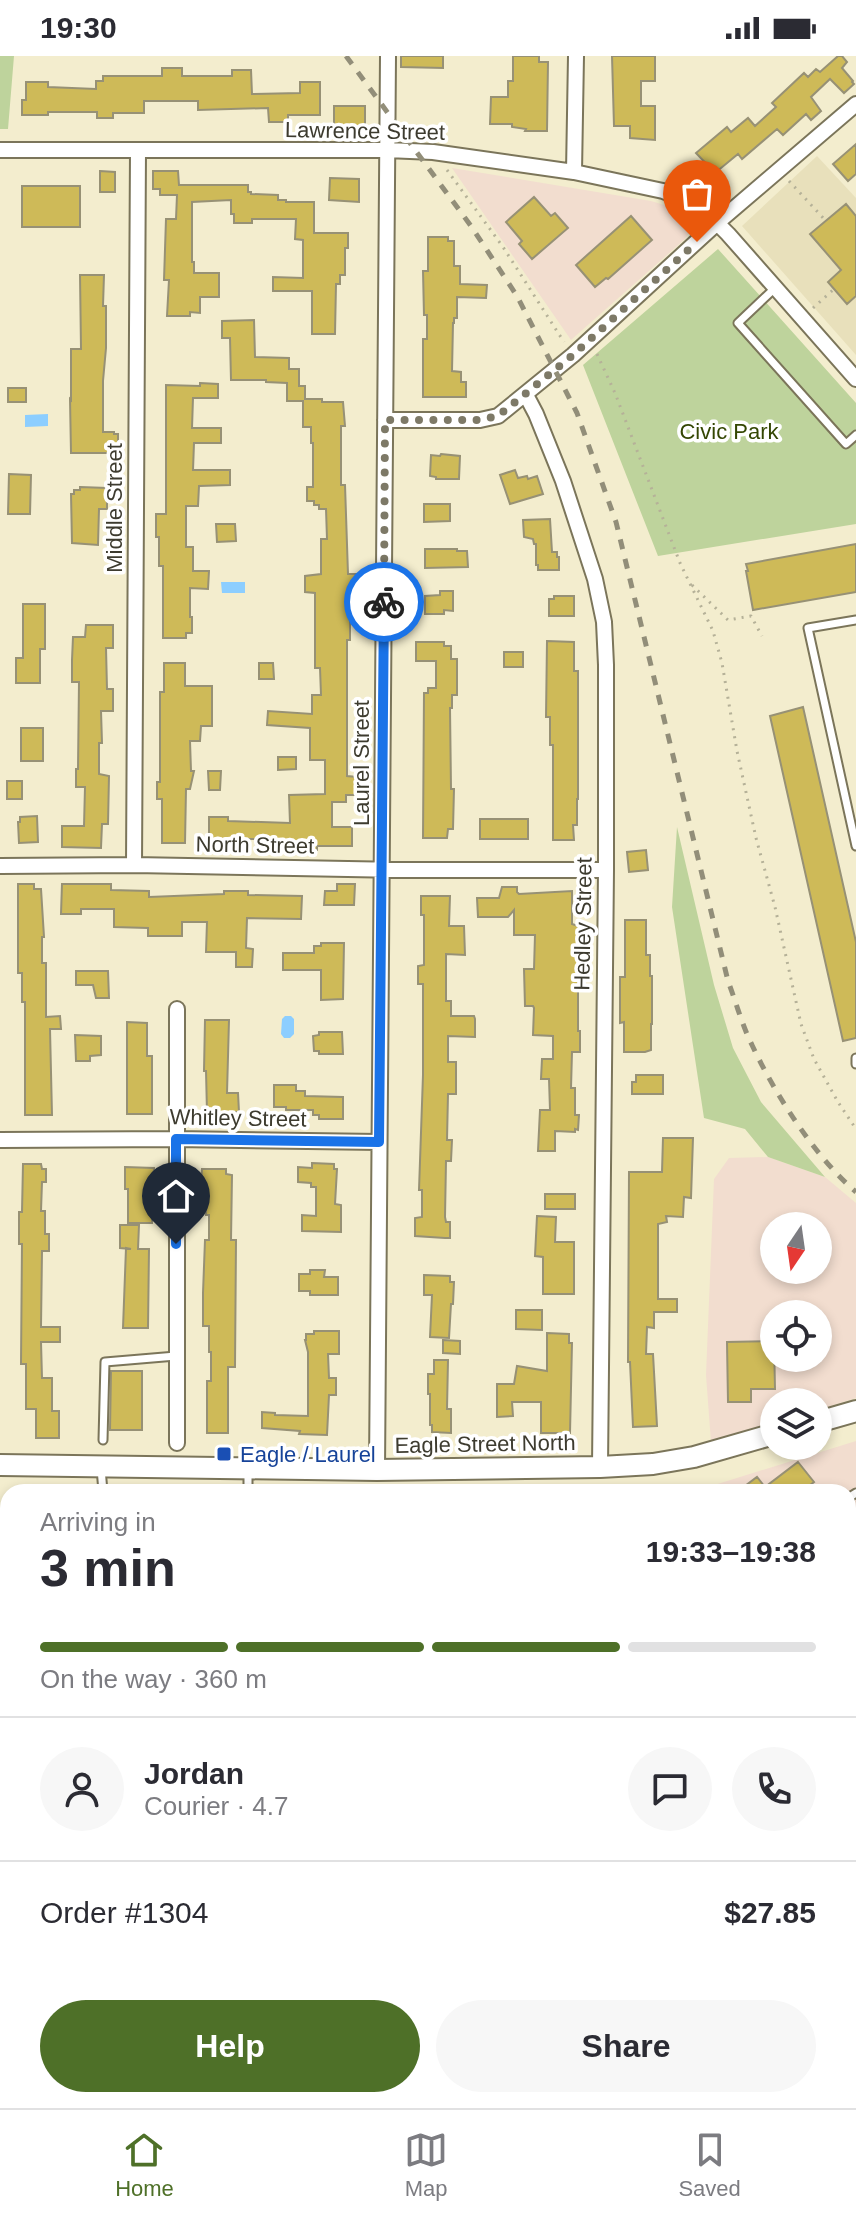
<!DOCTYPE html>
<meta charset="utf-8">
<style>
:root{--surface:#fff;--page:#f7f7f7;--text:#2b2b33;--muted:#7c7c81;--line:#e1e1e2;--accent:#4e7028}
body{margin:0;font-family:Arial,sans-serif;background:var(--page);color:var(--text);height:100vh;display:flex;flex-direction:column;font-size:30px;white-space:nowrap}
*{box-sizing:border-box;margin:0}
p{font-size:26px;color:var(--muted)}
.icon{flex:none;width:44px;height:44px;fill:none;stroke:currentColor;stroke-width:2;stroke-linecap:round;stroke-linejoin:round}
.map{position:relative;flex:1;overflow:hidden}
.details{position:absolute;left:0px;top:1428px;width:856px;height:624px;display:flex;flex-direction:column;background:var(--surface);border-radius:24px 24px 0 0;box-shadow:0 4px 12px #0003}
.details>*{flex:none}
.needle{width:52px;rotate:193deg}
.tools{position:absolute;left:760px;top:1156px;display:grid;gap:16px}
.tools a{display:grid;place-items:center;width:72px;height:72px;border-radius:50%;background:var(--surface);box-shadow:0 4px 12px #0003;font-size:40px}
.pin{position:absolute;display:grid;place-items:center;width:68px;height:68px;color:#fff;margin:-82px -34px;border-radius:50% 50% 50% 0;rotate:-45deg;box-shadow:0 0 8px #0007}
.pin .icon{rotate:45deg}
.courier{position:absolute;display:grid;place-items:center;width:80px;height:80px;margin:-40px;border:6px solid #1a73e8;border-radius:50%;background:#fff;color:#222;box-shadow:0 2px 10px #0007}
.headline em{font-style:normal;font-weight:700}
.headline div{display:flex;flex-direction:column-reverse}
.headline{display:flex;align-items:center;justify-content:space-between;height:136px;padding:0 40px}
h1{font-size:52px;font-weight:700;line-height:60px}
.bar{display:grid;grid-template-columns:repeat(4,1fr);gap:12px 8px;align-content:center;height:96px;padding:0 40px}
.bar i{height:10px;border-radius:6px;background:var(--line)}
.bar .on{background:var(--accent)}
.bar p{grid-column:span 4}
.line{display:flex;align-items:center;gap:20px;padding:0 40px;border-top:2px solid var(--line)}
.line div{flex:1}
.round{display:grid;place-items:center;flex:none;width:84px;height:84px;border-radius:42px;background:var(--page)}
.cta{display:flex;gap:16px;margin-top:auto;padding:16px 40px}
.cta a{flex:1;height:92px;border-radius:48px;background:var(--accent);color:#fff;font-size:32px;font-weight:700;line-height:92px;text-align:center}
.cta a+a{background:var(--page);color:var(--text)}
.status{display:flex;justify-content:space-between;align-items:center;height:56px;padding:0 40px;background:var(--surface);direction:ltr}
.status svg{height:22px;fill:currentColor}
.menu{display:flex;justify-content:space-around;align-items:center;height:112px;border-top:2px solid var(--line);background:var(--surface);font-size:22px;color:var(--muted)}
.menu a{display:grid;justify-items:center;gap:4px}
.menu .on{color:var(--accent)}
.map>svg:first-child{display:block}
</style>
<div class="status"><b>19:30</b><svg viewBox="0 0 49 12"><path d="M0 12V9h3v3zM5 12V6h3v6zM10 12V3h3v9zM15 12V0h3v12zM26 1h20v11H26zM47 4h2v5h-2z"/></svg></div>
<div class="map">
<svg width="856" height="2052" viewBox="0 0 856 2052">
<rect width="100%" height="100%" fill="#f3edce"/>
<path fill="#e8e0bb" d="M817 100 856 142V299L742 170Z"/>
<path fill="#f2ddcf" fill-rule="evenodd" d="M452 112 651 145 671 151 677 156 684 159 690 166 691 174 685 183 571 284Z
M768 1101 825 1121 856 1147V1342L818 1354V1346H774V1367L711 1386 706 1319 714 1123 729 1102ZM774 1170H818V1214H774ZM774 1258H818V1302H774Z
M856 1385V1647L848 1654V1436H692Z"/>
<path fill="#bed39c" d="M0 0H14L8 73H0Z
M718 193 856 347V468L658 500 583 309Z
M677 771 714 929 733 992 761 1046 825 1121 768 1101 745 1073 704 1062 672 851Z
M8 1815V2044H624L619 2052H0V1816Z
M856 1853V2052H697L703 2044H848V1869L853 1863Z"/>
<path fill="#8cceff" d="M48 358V370L25 371V359Z
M221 526H245V537H222Z
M285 960H291L294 963V978L290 982H284L281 978 282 963Z
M856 1647V1853L853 1863 848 1869V1654Z
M624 2044H703L697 2052H619Z"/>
<path fill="#ceba58" stroke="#979175" stroke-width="2" d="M401 0H443V12L401 11Z
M513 0H539V6H548L547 75H525L526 73 512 71V68H490L491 41H508V25H513Z
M612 0H655V25H641V50H655V84L630 82V70H614Z
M838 0H842L847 6 842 12 853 25 852 26 854 28 844 37 830 23 811 41 821 55 811 64 806 58 783 79 777 73 742 103 738 98 715 117 696 97 727 71 731 76 748 62 755 70 776 51 772 47 804 17 808 21 816 13 820 16Z
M162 12H182V20H232V14H251L252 38 300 37V26H320V59H288V66H269L268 52 198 54V45H144V57H113V62H97V56H48V59H22V44H26V26H48V31L96 33V25H103V20H162Z
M334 50H365V70H334Z
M856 88V118L848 125 833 108Z
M100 115 115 116V136H100Z
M153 115H178L179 129H248V136H251V138L278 139V144H286V146H314V177H348V192H345V219H340V228H336L335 278H312V235H273V221L303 222V184L295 183 296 163H252V167H234V158H231V144L192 146V206H194V217H219V241H200V257L190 256V260H167L169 224H164L166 163H176L177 139H160V133H153Z
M330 122 359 123V146L329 144Z
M22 130H80V171H22Z
M534 141 551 160 555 157 568 172 532 203 519 188 522 185 506 166Z
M846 148 856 160V240L847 248 828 226 841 214 810 178Z
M631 160 652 184 608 223 606 222 595 231 576 209Z
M428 181H448V185H454V210H460V228L487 229 486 242 457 241V262H454V267H453L452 315 461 316V326H466V341H423V283H427V259H424L423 215H428Z
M80 219H104L103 250H106V292L103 325V376H114V378H118V395L114 397H71L70 343 71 344V293H81Z
M254 264 255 301 289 302V313H299V330H305V343H322V346H343L345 370H341V429H345L348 518H361V538H350V584H347V720L357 721V739H346V746H332V771H352V790H317V794L298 795V791L262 790V783H235V787L209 788V761H228V765L290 767 289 739 325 738V704H310V672L267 669 268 655 312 658V639H321L320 612H315V537L305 536V520L321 518V483H327L326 453H319V449H314V445H307V431H313V387H311V371H303V345H287V327L266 326V324H231L230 282H222V265Z
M200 327 218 328V342H193L192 372H221V387H194L193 414H230V429L199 430 198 450H186V491H193V515H209L208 533 190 532V561H192V577H186V582H163V510H159V481H156V458H166V329L200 330Z
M8 332H26V346H8Z
M441 398 460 400 459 423H436V421L430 420 431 399 440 400Z
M515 414 518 422 527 420 528 423 537 420 543 438 510 448 500 419Z
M9 418 31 419 30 458H8Z
M80 431 107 432V453H99L98 489 72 487 71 438H74V434H80Z
M424 448H450V465L424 466Z
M550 463 552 496H557V501H559V514H538V509H536V488H534L533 483 524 481 523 464Z
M216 468H235L236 485 217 486Z
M856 488V536L753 554 746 515H748L746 508Z
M425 493H457V495H467L468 511 425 512Z
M440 535H453V555L444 554V558H425V540L440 539Z
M554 540H574V560H549V543H554Z
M23 548H45V593H40V627H16V602H23Z
M86 569H113V592H106L107 633H113V655H101L102 687H99V718L109 720 108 768H102L101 792 62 791V770H84L85 731H76V713H78L79 626H72V604L73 581H85Z
M547 585 574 586V615H578V743H577V769H573L574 784H553V689H550V661H546Z
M416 586H444V590H451V603H457V639H452V652H450L451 733H454L453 773H448L447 782H423L424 637H428V632H436V605H416Z
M504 596H523V611H504Z
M164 607H185V630H212V670H201L200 685H190L191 715H194L190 733H186L185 787H162V743H157V726H160V636H164Z
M259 607H273L274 623H259Z
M803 651 856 886V982L843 985 770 660Z
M21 672H43V705H21Z
M278 701H296V713L278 714Z
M208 715H221L220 734H209Z
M7 725H22V743H7Z
M37 760 38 786 19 787 18 766H20V761Z
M480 763H528V783H480Z
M646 794 648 814 629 816 627 796Z
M18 828H34V833H41L44 881H42V907H46V961L60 960 61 973H50L52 1059H25V946H22V917H18Z
M62 828H111V834L149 835V841L224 838V835H248V839L302 840 301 863 247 862 246 892 253 893 252 911H236V896H206L207 866H182V880H148V872L114 871V853H81V858H61Z
M337 828H355L354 849H324L325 835H337Z
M502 831H517V836L519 838 572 835V868L578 870V975H580V996H572L571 1032H575V1059H579L578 1074 575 1073V1076L555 1075V1095H538L540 1054H550L549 1023H541L542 1003H553V980L533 979 534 952 533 950H525L524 913H534L535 879H514V854L508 861H478L477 842H499Z
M421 840H450L449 870H464L465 899 446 898V945H451V960H474L475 963V981L448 980V1006H456V1038H448L447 1084H452L451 1105H446L445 1161 446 1166H450V1182H445L415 1180V1162L422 1161V1134H419L423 1019V928H418V910L424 909V859H421Z
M625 864H646V899H650V920H652V968H651V994L645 996H624V966L620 967V921H625Z
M321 887H344L343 943 321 944V914H283V897H314V890H321Z
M76 915H108L109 942H96L93 929H76Z
M205 964H229L227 1037H238L239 1056H207L206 1015H204Z
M127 966 147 967V1000H152V1058H127Z
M319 976H342L343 998H319V995H314L313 980 319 979Z
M75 979 101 980V999L90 1000V1005H76Z
M636 1019H663V1038H632V1026H636Z
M274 1029H296V1035H305V1040L343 1041V1063H319V1059H313V1054H286V1051H274Z
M663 1082H693L691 1142 684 1141 683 1161 666 1160 667 1166 658 1168V1243H677V1256H654V1272L647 1271 646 1298H653L657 1370 633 1371 630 1306H628L629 1116H662Z
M312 1107 334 1108V1113H337L335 1148 341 1149V1176L302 1175V1159L316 1160V1131H311V1127L298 1126V1111L312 1112Z
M23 1108H41L42 1113H46V1126H42L41 1155H45V1178H49V1195H42L41 1271H60V1286H41L42 1322H52V1355H59V1382H36V1353H26V1308H21L22 1188H19V1156H22Z
M125 1111 154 1112 152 1167H128V1133H125Z
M202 1113H226V1118L232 1119 231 1184H236L235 1311H228V1377H207V1325H211V1296H209V1270H203V1237L205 1184H209V1159H206V1132L201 1131Z
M545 1138H575V1153H545Z
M537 1160 556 1161 555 1186H574V1238H543V1201L535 1200Z
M120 1169H139L138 1193H149L148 1272H123L126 1192 131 1193 120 1192Z
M310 1214H325L324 1221H338V1239H310V1235H299V1218H310Z
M424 1219 450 1220V1226H454L453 1248H451L449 1282 430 1281 432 1239H424Z
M516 1254H542V1274L516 1273Z
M314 1275H339V1298H328L329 1322H336V1339H329L327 1379 299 1378 300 1375 262 1372V1356L275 1357V1359L308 1360V1296L305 1284H306V1278H314Z
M547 1277 569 1278V1287H572L570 1377H541V1346H512L513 1360 497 1361V1328H514L517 1310 547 1315Z
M443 1284 460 1285V1298L443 1297Z
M774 1285 775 1333H751V1346H728L727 1286Z
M434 1304H448L447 1353H451V1377L432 1376V1369H430V1338H428V1318H434Z
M111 1315H142V1374H110Z
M798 1406 814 1426 801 1436H737L757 1421 765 1431Z"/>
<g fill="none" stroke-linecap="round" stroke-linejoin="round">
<g stroke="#7b755a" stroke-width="11">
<path id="service" d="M775 232 738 267 846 388 856 379
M856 564 808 572 856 790
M856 1002V1008
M103 1384 105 1306 176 1300
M101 1412 103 1436
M248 1414V1436
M848 1442 856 1437
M849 1514 856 1509"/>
</g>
<g stroke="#7b755a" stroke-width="18">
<path id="minor" d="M0 94H387L433 96 574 116 663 135 688 145 717 167 728 178 856 323
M574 116 576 0
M526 339 536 358 563 425 595 523 604 566 606 609V814L600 1411
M385 364H480L498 360 573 299 717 167 856 48
M134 809 138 95
M0 810 134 809 401 814H606
M0 1084 176 1083 379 1086
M177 1387V953
M377 1414 388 0"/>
</g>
<g stroke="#7b755a" stroke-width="24">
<path id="secondary" d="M818 1366 856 1355
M0 1409 377 1414 600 1411 653 1408 694 1401 774 1378"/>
</g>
<path stroke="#b5b198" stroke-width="3" stroke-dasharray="2 6" stroke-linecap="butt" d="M447 114 503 191 564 286
M789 125 826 165
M813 252 834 233
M597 298 615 337 680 507 713 575 722 607 737 695 756 782 775 851 801 968 814 1003 838 1046 856 1073
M692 529 728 564 751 560 762 580
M848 1905 856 1906
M849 1937 856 1972
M849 1938 856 1915
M848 1996H856
M772 2052 780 2044"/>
<use href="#service" stroke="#fff" stroke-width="7"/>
<use href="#minor" stroke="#fff" stroke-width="14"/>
<use href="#secondary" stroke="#fff" stroke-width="20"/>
<path stroke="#928e79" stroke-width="5" stroke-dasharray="10 10" stroke-linecap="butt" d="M346 0 471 170 517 240 577 357 616 466 728 925C736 946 742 969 752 989 775 1038 815 1101 856 1136"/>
</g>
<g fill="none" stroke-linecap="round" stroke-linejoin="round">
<path stroke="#7d7967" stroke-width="8" stroke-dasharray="0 14.4" d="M384 546 385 364H480L498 360 573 299 697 186"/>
<path stroke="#1a73e8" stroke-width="10" d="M176 1188V1083L379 1086 384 546"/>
</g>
<rect fill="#1a4fb4" stroke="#fff" stroke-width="3" x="216" y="1390" width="16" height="16" rx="4"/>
<g text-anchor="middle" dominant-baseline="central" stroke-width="7" stroke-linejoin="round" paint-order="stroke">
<g font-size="22" fill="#3d3b2f" stroke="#fff">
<text transform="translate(365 75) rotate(1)">Lawrence Street</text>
<text transform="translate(114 452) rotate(-90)">Middle Street</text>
<text transform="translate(361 707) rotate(-90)">Laurel Street</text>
<text transform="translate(255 789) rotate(1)">North Street</text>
<text transform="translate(583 868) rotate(-89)">Hedley Street</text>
<text transform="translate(238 1062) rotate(1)">Whitley Street</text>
<text transform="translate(485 1388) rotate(-1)">Eagle Street North</text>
</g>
<g font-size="22" fill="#344703" stroke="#fff">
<text x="729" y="375">Civic Park</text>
</g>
<g font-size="22" fill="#164399" stroke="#fff" text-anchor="start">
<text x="240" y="1398">Eagle / Laurel</text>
</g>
</g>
</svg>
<div class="tools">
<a><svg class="needle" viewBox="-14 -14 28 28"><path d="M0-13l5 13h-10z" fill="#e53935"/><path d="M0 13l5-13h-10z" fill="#7c7c81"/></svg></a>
<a><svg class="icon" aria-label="locate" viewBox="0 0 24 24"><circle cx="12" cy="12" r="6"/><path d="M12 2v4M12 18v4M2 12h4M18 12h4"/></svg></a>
<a><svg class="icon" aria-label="layers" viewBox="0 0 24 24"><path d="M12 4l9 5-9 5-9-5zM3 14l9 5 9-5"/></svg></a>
</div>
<div class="pin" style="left:697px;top:186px;background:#ea580c"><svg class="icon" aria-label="bag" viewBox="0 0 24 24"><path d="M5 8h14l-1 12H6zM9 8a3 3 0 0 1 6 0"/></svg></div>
<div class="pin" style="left:176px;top:1188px;background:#1f2937"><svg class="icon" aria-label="home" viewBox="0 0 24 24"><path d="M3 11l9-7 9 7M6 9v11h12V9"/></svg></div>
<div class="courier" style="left:384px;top:546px"><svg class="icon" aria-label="bike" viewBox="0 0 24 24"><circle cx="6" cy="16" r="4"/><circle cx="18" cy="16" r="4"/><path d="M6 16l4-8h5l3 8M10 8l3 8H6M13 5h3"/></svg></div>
<section class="details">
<div class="headline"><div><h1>3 min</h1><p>Arriving in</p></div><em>19:33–19:38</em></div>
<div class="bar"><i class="on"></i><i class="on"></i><i class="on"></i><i></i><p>On the way · 360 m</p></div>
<div class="line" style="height:144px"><a class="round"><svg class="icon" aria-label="person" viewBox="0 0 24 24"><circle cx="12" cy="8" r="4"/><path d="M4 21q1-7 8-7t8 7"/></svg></a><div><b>Jordan</b><p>Courier · 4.7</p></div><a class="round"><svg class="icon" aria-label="chat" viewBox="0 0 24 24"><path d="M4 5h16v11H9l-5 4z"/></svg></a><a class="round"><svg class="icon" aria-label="phone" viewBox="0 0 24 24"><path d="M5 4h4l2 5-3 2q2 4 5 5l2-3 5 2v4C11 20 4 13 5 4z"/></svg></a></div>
<div class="line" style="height:104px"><div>Order #1304</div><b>$27.85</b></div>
<div class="cta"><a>Help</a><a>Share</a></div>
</section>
</div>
<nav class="menu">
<a class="on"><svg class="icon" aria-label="home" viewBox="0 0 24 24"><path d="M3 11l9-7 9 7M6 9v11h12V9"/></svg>Home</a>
<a><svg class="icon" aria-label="map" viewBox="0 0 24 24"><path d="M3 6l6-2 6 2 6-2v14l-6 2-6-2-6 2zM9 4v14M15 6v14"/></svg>Map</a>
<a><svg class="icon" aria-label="saved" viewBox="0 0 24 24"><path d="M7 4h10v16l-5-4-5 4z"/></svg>Saved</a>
</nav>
